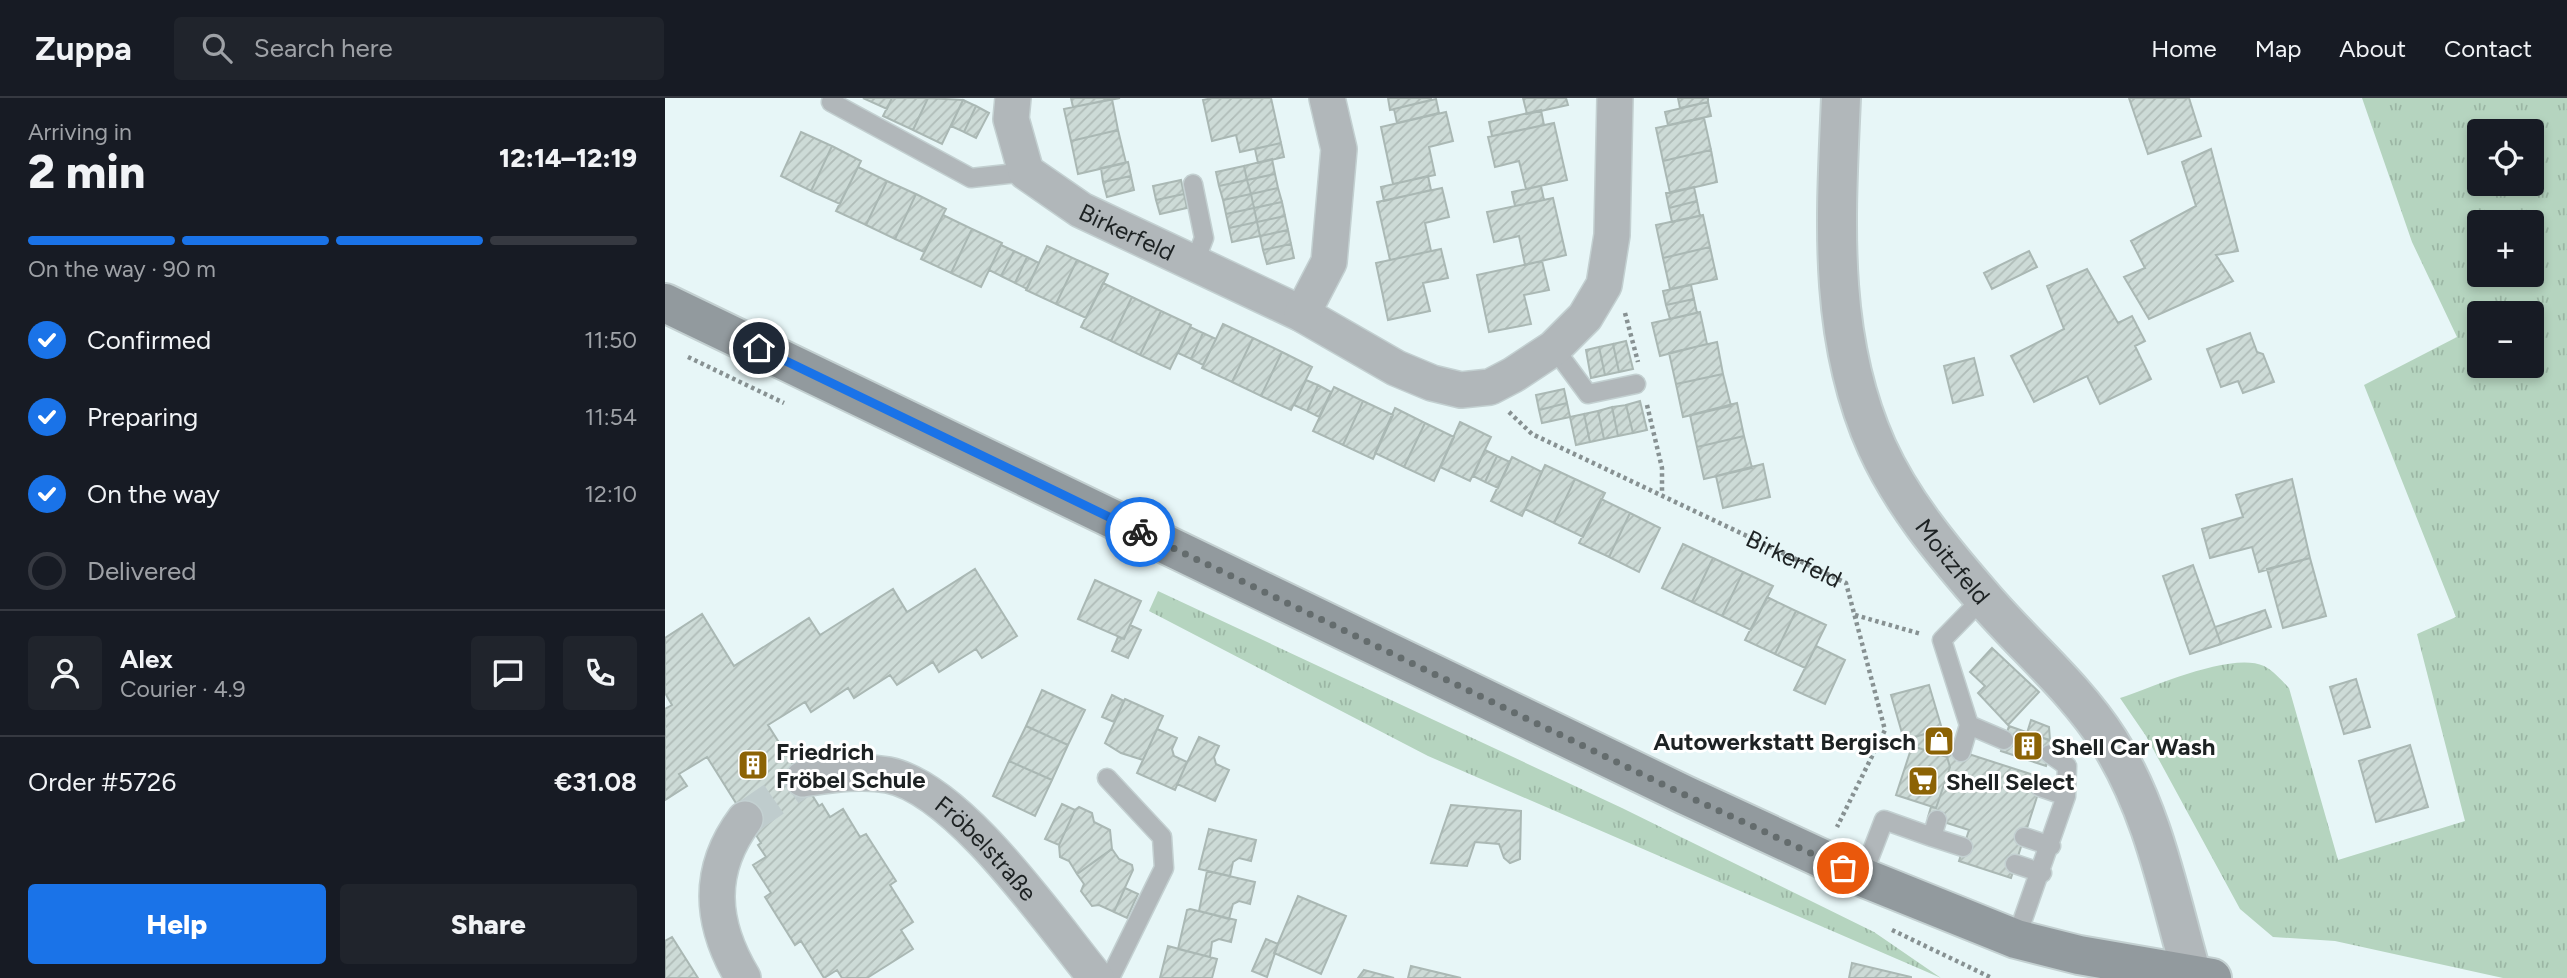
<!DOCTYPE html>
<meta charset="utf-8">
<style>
:root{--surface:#171b24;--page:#20242c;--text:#f1f3f6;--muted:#9ea1a6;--line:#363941;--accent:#1a73e8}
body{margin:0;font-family:Figtree,sans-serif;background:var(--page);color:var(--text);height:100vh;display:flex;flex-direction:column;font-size:26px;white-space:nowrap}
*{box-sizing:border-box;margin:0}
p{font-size:23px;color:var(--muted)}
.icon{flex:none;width:38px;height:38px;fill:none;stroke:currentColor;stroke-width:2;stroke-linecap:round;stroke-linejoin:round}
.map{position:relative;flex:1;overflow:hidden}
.drawer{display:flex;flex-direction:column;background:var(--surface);width:665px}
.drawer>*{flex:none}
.buttons{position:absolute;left:1802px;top:21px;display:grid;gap:14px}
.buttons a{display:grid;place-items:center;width:77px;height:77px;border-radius:7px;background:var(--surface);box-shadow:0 4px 10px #0003;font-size:35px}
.pin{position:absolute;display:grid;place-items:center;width:60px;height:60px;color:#fff;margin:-30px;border:4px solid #fff;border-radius:50%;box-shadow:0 2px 7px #0007}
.courier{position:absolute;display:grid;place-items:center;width:70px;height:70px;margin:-35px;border:5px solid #1a73e8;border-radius:50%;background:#fff;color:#222;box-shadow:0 2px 9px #0007}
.summary em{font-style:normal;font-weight:800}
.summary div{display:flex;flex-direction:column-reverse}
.summary{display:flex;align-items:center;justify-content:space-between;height:119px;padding:0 28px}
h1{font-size:46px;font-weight:800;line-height:52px}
.bar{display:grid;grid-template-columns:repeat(4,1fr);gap:10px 7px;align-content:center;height:84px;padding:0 28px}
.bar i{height:9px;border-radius:5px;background:var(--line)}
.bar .active{background:var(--accent)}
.bar p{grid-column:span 4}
.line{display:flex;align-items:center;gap:18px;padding:0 28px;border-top:2px solid var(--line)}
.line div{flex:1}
.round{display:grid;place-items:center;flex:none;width:74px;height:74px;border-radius:7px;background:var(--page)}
ol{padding:0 28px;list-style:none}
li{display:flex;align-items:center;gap:21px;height:77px}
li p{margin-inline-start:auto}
li .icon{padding:7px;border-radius:50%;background:var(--accent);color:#fff;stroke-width:4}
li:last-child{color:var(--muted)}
li i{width:38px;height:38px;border:4px solid var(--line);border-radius:50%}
.button{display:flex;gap:14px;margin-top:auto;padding:14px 28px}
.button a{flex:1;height:80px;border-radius:7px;background:var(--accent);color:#fff;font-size:28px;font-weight:800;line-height:80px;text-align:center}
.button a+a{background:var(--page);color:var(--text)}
header{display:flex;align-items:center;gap:42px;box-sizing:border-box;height:98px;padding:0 35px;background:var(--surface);border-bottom:2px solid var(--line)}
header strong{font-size:33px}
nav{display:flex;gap:38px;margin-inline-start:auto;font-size:24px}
.search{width:490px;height:63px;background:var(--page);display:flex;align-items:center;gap:18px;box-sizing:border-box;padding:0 24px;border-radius:7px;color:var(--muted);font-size:26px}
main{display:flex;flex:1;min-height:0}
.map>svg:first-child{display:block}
</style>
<header>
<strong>Zuppa</strong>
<div class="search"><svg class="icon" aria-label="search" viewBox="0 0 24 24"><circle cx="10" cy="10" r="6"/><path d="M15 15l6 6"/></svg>Search here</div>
<nav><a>Home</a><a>Map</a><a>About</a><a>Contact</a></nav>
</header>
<main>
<section class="drawer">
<div class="summary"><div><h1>2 min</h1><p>Arriving in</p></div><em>12:14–12:19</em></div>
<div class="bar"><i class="active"></i><i class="active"></i><i class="active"></i><i></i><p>On the way · 90 m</p></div>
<ol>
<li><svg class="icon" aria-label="check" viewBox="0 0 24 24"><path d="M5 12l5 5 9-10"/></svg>Confirmed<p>11:50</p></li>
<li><svg class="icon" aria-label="check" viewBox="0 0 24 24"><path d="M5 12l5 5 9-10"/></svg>Preparing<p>11:54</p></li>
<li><svg class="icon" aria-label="check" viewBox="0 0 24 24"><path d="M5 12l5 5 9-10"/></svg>On the way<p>12:10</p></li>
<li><i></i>Delivered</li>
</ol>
<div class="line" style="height:126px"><a class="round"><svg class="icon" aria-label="person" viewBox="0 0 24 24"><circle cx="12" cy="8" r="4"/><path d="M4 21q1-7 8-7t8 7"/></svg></a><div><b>Alex</b><p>Courier · 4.9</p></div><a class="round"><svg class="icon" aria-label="chat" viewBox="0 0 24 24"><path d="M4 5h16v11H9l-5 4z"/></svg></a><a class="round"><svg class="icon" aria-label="phone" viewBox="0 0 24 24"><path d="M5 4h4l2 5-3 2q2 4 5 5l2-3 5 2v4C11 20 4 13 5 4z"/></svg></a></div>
<div class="line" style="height:91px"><div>Order #5726</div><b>€31.08</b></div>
<div class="button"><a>Help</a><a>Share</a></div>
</section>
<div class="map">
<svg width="1902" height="880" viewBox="0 0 1902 880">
<defs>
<pattern id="grass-tufts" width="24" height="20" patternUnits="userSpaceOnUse" patternTransform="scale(1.75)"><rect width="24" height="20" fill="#b5d4bf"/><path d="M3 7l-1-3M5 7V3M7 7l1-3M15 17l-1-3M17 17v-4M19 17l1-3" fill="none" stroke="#9bb6a4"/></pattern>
<pattern id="building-hatch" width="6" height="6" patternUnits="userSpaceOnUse" patternTransform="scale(1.75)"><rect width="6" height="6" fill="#cddbd7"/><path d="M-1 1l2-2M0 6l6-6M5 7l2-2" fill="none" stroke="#b0bcb8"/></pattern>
</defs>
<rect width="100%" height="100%" fill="#e7f6f7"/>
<path fill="url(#grass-tufts)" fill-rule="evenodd" d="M1697 0H1902V880H1838L1670 843 1608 839 1575 811 1481 638 1455 600C1488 589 1567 553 1599 568 1609 573 1616 582 1624 590L1673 762 1800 723 1752 536 1791 519 1699 287 1792 239 1747 144ZM1867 33V86H1815V33ZM1867 124V177H1815V124ZM1867 215V268H1815V215Z
M493 493 957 710 1209 834 1276 880 763 658 484 513Z"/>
<path fill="url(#building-hatch)" stroke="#aab8b4" stroke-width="2" d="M198 0H227L222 11Z
M227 0H263L248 32 218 18Z
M263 0 298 2 277 46 248 32Z
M406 0H455L408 9Z
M547 0H606L616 45 575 54 571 37 547 43 538 2Z
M723 0H766V2L725 12Z
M858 0H901L903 7 862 16Z
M1013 0H1043V4L1015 10Z
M1464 0H1524L1536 38 1483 56Z
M447 1 453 32 406 43 399 11Z
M771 1 774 15 732 25 729 11Z
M298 2 311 8 299 34 286 28Z
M1043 4 1046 18 1003 27 1000 14Z
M311 8 324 15 311 40 299 34Z
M876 12 879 27 827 38 824 24Z
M781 14 788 43 764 49 770 77 728 86 716 29Z
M1039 20 1046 52 998 63 991 30Z
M889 25 902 82 861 91 854 63 830 69 823 39Z
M453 32 461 65 413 76 406 43Z
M136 34 167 48 146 93 116 78Z
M616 45 619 59 593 65 590 51Z
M167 48 196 63 175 106 146 93Z
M1546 51 1573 153 1551 157 1568 183 1484 221 1459 179 1480 170 1466 143 1531 108 1517 64Z
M1046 52 1052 84 1005 95 998 63Z
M607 61 610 76 582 82 579 68Z
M463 64 466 78 438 84 436 70Z
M579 68 582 82 554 88 551 74Z
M193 69 222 83 201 127 171 113Z
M610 76 613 90 586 96 582 82Z
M466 78 469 92 442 99 438 84Z
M763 78 766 92 719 103 716 89Z
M516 82 519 96 491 102 488 88Z
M582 82 586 96 558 102 554 88Z
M222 83 251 96 230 141 201 127Z
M876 88 879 102 850 108 847 94Z
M1029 89 1032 103 1004 110 1001 95Z
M613 90 617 104 589 110 586 96Z
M777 90 784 119 760 125 766 153 725 162 712 104Z
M251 96 281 111 259 154 230 141Z
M519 96 522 110 495 116 491 102Z
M586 96 589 110 561 116 558 102Z
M888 100 901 157 860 167 854 138 829 144 822 114Z
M1032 103 1035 118 1007 124 1004 110Z
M617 104 620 118 592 124 589 110Z
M589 110 592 124 564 130 561 116Z
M278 117 307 131 286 175 256 161Z
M1038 117 1045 149 998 160 991 127Z
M620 118 623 132 595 138 592 124Z
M592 124 595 138 567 144 564 130Z
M307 131 337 145 316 189 286 175Z
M623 132 626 146 598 152 595 138Z
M626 146 629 160 602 166 598 152Z
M336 147 349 153 336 178 324 172Z
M382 148 412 162 391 206 361 192Z
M1045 149 1052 181 1005 191 998 160Z
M776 151 783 180 758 185 765 213 723 222 711 165Z
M349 153 362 159 350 185 336 178Z
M1364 153 1372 169 1327 191 1319 175Z
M362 159 374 165 362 191 350 185Z
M412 162 443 176 421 220 391 206Z
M877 163 884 192 859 197 866 226 824 234 812 177Z
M1422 171 1453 225 1467 218 1480 243 1470 248 1486 281 1435 306 1422 278 1369 304 1346 258 1399 231 1382 188Z
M438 185 467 199 446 243 416 229Z
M1026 187 1029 201 1001 207 998 193Z
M467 199 496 213 475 257 446 243Z
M1029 201 1032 215 1005 221 1001 207Z
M496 213 526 227 505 271 475 257Z
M1035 214 1042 246 995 258 987 225Z
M558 226 588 240 567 284 537 270Z
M525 229 538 235 526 261 513 255Z
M538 235 551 241 538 267 526 261Z
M1585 235 1592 254 1598 256 1609 284 1578 295 1573 283 1556 289 1542 251Z
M588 240 617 254 596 298 567 284Z
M961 243 968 271 954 274 948 246Z
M1052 244 1058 276 1011 286 1004 255Z
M948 246 954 274 940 277 934 249Z
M934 249 940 277 926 280 921 252Z
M617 254 647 269 626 312 596 298Z
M1309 260 1318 297 1288 305 1279 268Z
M1058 276 1066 308 1018 319 1011 286Z
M641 282 653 287 642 313 629 307Z
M653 287 666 294 654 319 642 313Z
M669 289 698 303 678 347 648 333Z
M899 291 902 305 874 312 871 297Z
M698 303 728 317 708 361 678 347Z
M975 303 982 332 968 335 961 307Z
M902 305 905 319 877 325 874 312Z
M1072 305 1079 338 1032 349 1025 317Z
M961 307 968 335 953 338 947 309Z
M947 309 953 338 939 341 933 313Z
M730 310 760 325 739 369 710 355Z
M933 313 939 341 925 344 919 316Z
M919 316 925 344 911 347 905 319Z
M795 324 826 339 805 383 775 369Z
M760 325 789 339 769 383 739 369Z
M1079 338 1087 370 1039 381 1032 349Z
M820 352 832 358 820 384 808 378Z
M832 358 845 364 833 390 820 384Z
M847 359 877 374 857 418 826 403Z
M1098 366 1105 399 1058 410 1051 378Z
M880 367 910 381 889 425 860 411Z
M910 381 940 395 918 439 889 425Z
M1627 381 1645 460 1594 474 1587 449 1545 460 1537 431 1578 419 1571 397Z
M936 401 965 415 944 459 914 445Z
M965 415 995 430 974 474 944 459Z
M1018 446 1048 460 1027 504 997 490Z
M1048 460 1078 474 1057 518 1027 504Z
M1645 460 1661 518 1618 530 1602 471Z
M1528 467 1556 546 1525 556 1498 478Z
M310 471 352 538 317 560 311 551 274 574 268 564 232 587 225 577 189 600 183 590 146 614 140 604 103 627 154 708 157 706 165 719 178 711 195 739 201 736 231 783 225 787 248 824 236 832 248 851 202 880H177L172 872 159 880 136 843 130 847 100 799 106 795 88 767 101 759 93 747 96 745 42 659 14 676 22 688 0 702V611L7 607 0 595V540L37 516 69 568 144 520 155 537 228 491 242 514Z
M1078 474 1108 488 1086 532 1057 518Z
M430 482 476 503 459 541 413 521Z
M1102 499 1131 513 1110 556 1080 542Z
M1600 512 1606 529 1556 546 1550 529Z
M1131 513 1161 527 1140 570 1110 556Z
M465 527 476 532 463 560 447 553 453 539 459 541Z
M1151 548 1180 562 1160 606 1129 592Z
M1327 550 1374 594 1343 627 1313 595 1320 588 1305 574Z
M1691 581 1705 629 1679 636 1665 589Z
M1264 587 1277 631 1239 642 1226 597Z
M377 592 420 612 403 647 361 628Z
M447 597 459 603 449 624 437 619Z
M460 601 498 618 478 662 456 655 440 645Z
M1366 622 1384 629 1385 642 1362 635Z
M361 628 403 647 387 682 344 663Z
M1344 628 1389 644 1381 668 1336 653Z
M492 631 512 640 507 651 509 658 522 664 510 692 472 675Z
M1275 632 1282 659 1247 648 1245 640Z
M534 639 554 648 549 659 551 666 564 672 550 703 512 686Z
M1745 647 1763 709 1711 724 1694 663Z
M1247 648 1282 659 1285 669 1271 710 1231 697Z
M1285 650 1378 680 1346 780 1294 763 1304 732 1263 719 1266 709 1271 710 1285 669 1282 659Z
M344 663 387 682 370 718 328 698Z
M397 706 410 712 394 747 380 741Z
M786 707 856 713 855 761 845 765 839 760 834 746 810 744 802 768 766 765Z
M414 709 427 715 429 724 445 732 447 751 412 776 404 763 395 759 394 747 410 712Z
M544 731 591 742 586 763 574 760 568 764 565 778 534 771Z
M447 751 454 761 467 767 468 772 449 814 434 807 427 808 416 793 419 786 412 776Z
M542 773 590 784 585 806 574 803 568 806 564 821 534 813Z
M460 790 473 796 462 820 449 814Z
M633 798 681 818 656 876 609 855Z
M525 811 571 822 566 844 554 841 547 844 545 859 513 851 522 812Z
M7 839 33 880H0V843Z
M601 841 613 846 602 879 587 873Z
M503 848 552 861 547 880H495Z
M1187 865 1246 879V880H1184Z
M746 868 796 880H743Z
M699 872 729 880H693Z"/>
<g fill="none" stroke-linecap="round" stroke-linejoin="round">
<path stroke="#bfcccd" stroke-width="35" stroke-dasharray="35 18" stroke-linecap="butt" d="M80 721 138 681"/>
<g stroke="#c3d0d1" stroke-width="21">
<path id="service" d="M166 4 306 80 361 74
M528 86 539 140 529 166
M889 250 923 296 971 286
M1304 627 1339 642
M1296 654 1304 627 1277 542 1318 500
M1385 656 1402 668 1401 698
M442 680 497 739 499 770 445 880
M1267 739 1298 749
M1359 739 1386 748
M1350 766 1377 775
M1197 779 1219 722 1267 739 1272 722
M1351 841 1401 698 1375 689"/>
</g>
<g stroke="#c3d0d1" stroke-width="38">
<g id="minor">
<path id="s2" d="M348 0 346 21 361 74 416 112 637 216 731 270 767 285 796 292 825 289 848 277 889 250 920 219 939 187 947 137 950 0"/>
<path d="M637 216 664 164 674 51 662 0"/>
<path id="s3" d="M138 681C166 677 195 672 223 677 294 691 385 824 431 880"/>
<path d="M78 880C45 825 41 773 80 721"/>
</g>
</g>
<g stroke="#c3d0d1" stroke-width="42">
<g id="tertiary">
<path id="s4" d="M1176 0C1171 118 1162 238 1212 349 1237 404 1276 451 1315 496 1357 546 1409 588 1444 643 1489 714 1504 798 1527 877"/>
</g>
</g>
<g stroke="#c3d0d1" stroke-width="42">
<path id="secondary" d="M0 205 1020 697 1197 779 1351 841 1414 857 1547 880"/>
</g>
<g stroke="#879192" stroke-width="4.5" stroke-dasharray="3.5 3.5" stroke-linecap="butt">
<path d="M960 215 973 264"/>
<path d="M23 259 119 305"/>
<path d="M982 307 997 370V395"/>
<path id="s1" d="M844 314 867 336 1181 485 1220 632 1172 729"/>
<path d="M1190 517 1256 536"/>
<path d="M1227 832 1327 880"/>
</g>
<use href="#service" stroke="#b1b7ba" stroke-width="18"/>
<use href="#minor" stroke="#b1b7ba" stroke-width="35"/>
<use href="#tertiary" stroke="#b1b7ba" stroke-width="38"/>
<use href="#secondary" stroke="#929a9e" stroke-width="38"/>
</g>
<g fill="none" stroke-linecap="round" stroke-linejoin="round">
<path stroke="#646c6d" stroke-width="7" stroke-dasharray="0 12.6" d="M475 434 1020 697 1178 770"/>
<path stroke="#1a73e8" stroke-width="9" d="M94 250 475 434"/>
</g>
<defs>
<g id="shop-square" transform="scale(1.575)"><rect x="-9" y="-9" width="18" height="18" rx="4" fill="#8c6305" stroke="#fff"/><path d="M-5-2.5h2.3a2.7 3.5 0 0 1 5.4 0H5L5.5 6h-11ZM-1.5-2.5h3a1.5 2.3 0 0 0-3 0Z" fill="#fff"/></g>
<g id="building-square" transform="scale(1.575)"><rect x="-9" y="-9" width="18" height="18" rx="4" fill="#8c6305" stroke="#fff"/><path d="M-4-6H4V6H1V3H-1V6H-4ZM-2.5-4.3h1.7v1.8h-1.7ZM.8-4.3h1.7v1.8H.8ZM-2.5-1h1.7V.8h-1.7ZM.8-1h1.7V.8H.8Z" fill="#fff"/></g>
<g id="supermarket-square" transform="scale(1.575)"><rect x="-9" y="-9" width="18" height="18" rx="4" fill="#8c6305" stroke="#fff"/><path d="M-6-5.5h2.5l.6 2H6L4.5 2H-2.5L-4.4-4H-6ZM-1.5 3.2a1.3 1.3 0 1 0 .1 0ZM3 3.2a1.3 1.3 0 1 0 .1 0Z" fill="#fff"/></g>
</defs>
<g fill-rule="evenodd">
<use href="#shop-square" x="1274" y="643"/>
<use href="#building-square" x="1363" y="648"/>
<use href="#building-square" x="88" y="667"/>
<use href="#supermarket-square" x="1258" y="683"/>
</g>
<g text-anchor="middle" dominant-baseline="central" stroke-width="6" stroke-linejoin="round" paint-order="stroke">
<g font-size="24" fill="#1d2223" stroke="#fff">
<text stroke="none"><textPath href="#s2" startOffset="194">Birkerfeld</textPath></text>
<text stroke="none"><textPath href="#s1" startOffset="322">Birkerfeld</textPath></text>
<text stroke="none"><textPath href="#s4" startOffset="492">Moitzfeld</textPath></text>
<text stroke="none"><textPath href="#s3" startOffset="210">Fröbelstraße</textPath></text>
</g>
<g font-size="24" font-weight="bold" fill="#1d2223" stroke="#fff" text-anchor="start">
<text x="1251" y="643" text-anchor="end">Autowerkstatt Bergisch</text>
<text x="1386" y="648">Shell Car Wash</text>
<text x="111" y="653">Friedrich<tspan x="111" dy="28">Fröbel Schule</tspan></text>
<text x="1281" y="683">Shell Select</text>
</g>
</g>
</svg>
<div class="buttons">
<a><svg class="icon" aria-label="locate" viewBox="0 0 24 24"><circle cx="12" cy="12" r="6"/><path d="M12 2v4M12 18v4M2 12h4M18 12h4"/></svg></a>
<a>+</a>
<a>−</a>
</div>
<div class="pin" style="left:1178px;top:770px;background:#ea580c"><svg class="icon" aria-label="bag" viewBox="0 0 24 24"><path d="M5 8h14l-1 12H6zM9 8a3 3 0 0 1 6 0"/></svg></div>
<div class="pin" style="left:94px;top:250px;background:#1f2937"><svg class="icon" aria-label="home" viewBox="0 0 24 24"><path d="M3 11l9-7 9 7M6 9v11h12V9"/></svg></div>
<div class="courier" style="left:475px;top:434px"><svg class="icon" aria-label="bike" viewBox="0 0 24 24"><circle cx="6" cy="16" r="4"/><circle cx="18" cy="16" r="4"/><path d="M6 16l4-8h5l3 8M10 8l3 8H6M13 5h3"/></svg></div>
</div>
</main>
